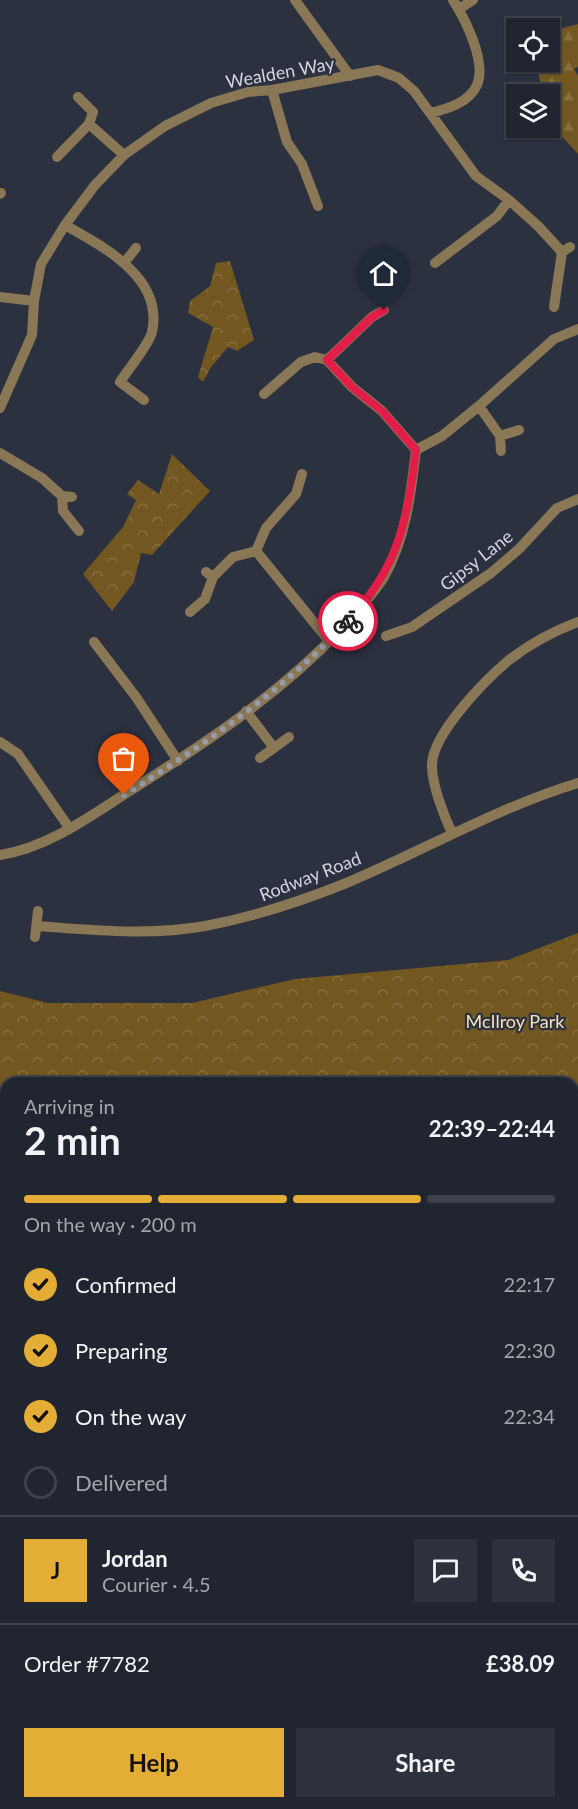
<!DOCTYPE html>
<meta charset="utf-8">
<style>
:root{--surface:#212530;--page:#2d313c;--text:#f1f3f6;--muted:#a2a5ab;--line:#3e424c;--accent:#e4ad35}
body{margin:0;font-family:Lato,sans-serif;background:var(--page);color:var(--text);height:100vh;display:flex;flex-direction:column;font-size:22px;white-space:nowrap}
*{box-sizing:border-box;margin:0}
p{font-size:20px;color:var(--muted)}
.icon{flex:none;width:33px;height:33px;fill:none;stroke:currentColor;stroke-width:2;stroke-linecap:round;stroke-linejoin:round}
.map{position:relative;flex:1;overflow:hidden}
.side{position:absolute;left:0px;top:1077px;width:579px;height:732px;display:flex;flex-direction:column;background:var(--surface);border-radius:18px 18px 0 0;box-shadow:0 2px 4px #0004,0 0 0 2px var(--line)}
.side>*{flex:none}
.buttons{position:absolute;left:506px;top:18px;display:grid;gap:12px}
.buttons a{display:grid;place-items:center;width:54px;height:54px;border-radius:0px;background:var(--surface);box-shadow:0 2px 4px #0004,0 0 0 2px var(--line);font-size:30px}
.pin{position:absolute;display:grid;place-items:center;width:51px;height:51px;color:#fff;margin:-62px -26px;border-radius:50% 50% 50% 0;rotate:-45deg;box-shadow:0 0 6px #0007}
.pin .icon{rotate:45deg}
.courier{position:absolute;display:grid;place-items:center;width:60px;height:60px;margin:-30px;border:4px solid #e11d48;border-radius:50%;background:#fff;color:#222;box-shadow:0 2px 8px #0007}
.overview em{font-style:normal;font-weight:700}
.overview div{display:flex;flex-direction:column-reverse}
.overview{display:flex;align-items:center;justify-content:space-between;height:102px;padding:0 24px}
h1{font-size:39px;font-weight:700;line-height:45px}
.bar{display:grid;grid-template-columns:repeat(4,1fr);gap:9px 6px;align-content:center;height:72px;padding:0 24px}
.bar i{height:8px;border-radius:4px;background:var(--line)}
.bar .current{background:var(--accent)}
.bar p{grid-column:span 4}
.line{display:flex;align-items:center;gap:15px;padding:0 24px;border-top:2px solid var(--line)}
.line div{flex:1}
.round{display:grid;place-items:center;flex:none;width:63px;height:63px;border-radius:0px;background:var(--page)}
ol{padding:0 24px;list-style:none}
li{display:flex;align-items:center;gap:18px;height:66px}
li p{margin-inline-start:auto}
li .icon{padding:6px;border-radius:50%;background:var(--accent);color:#111;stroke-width:4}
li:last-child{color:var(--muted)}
li i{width:33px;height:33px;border:3px solid var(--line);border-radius:50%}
.cta{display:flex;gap:12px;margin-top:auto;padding:12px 24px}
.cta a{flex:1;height:69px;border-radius:0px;background:var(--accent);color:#111;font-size:24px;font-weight:700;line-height:69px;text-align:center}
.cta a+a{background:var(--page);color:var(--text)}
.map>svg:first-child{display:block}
</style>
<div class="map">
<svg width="578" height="1809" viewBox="0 0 578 1809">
<defs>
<pattern id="forest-firs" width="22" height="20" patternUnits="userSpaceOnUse" patternTransform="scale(1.5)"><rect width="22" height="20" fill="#725720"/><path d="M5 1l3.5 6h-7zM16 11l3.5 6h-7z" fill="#856e40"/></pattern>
<pattern id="park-crowns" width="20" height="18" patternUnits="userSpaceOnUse" patternTransform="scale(1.5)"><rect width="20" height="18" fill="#725720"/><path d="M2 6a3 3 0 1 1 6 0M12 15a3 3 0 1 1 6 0" fill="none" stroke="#856e40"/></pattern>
</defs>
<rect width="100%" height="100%" fill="#2c3140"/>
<path fill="url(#forest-firs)" d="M578 24V67L574 69 578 76V154L549 122V94H543L536 62H549V32Z"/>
<path fill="url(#park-crowns)" d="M230 261 254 340 237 351 228 347 211 367 203 382 198 377 213 327 188 313 190 301 210 286 216 263Z
M172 454 210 491 152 555 141 553 134 582 112 611 83 574 123 527 136 500 127 494 138 480 159 494Z
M578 933V1263L573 1262V1083H6V1244H0V991L48 1003H192L295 979 508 960Z"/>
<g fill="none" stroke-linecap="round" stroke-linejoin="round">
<path stroke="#897755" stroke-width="10" d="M295 0 350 76
M459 9 473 0
M272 90 287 142 302 164 318 206
M430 113C447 109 469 103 477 85 487 62 465 19 453 0
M89 124 124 155
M57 157 89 124 93 112 78 97
M0 194 1 193
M65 225C104 247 164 278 152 332 150 343 127 371 120 382L144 400
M124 263 136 248
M435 263 497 216 509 200
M0 297 34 301
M554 307 562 252 570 247
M327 360 372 317 384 310
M264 394 301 362 315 357 327 360 352 387 382 411 416 450
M479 406 500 436 501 451
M0 408 32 335 34 301 41 264 65 225 95 185 124 155 165 126 211 103 248 92 272 90 378 70 399 78 414 91 476 176 509 200 538 226 562 252
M500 436 519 430
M416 450 442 436 479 406 554 339 578 329
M0 453 42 478 62 496
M72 497 62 496 63 511 79 531
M256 551 266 528 296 494 302 474
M213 577 233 557 256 551 329 641
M190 612 205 599 213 577 206 572
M386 636 412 627 491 573 519 549 557 508 578 499
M94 642 136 697 178 761
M246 711 274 748
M0 742 18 754 70 829
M260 758 289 737
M452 833C444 816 432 785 432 766 431 735 486 679 509 660 530 644 554 631 578 622
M0 855C46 848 86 819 125 794 201 746 279 695 341 629 356 613 372 596 384 577 406 538 411 493 416 450
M37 926C93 930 149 936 205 926 253 917 299 902 344 884 423 851 496 808 578 783
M35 937 38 911
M573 1363 578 1362
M0 1365 6 1366
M0 1524H6
M0 1684 6 1677
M90 1809 95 1803
M350 1809V1803"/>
</g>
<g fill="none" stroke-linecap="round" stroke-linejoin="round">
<path stroke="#979ba7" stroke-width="6" stroke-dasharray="0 10.8" d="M124 795C204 745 284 690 348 621"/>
<path stroke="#e11d48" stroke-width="8" d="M348 621C399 567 407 521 416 450L382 411 352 387 327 360 372 317 384 310"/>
</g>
<g text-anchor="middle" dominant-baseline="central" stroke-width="4.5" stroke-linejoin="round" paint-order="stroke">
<g font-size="18" fill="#d0d4de" stroke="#2c3140">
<text transform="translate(280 72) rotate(-10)">Wealden Way</text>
<text transform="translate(476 560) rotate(-38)">Gipsy Lane</text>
<text transform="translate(310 876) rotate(-21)">Rodway Road</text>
</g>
<g font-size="18" fill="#f6e0b6" stroke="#2c3140">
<text x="515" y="1021">McIlroy Park</text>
</g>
</g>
</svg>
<div class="buttons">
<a><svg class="icon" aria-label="locate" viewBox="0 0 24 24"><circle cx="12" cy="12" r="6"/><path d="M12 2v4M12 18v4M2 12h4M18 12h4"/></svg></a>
<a><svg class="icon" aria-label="layers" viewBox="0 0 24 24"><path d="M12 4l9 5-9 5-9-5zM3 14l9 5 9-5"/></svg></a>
</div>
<div class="pin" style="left:124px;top:795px;background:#ea580c"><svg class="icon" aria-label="bag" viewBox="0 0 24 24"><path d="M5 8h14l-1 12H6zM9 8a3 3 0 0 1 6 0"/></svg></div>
<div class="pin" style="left:384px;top:310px;background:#1f2937"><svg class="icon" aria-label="home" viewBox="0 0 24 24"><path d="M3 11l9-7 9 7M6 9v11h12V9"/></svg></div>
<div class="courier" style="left:348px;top:621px"><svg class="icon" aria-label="bike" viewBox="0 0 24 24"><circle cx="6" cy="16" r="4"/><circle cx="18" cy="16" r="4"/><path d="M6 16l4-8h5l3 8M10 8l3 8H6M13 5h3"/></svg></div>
<section class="side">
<div class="overview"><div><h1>2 min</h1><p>Arriving in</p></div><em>22:39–22:44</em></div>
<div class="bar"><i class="current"></i><i class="current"></i><i class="current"></i><i></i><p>On the way · 200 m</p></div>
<ol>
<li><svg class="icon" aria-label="check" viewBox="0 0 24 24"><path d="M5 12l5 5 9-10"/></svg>Confirmed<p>22:17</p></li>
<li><svg class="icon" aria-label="check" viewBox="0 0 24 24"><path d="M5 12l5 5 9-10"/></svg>Preparing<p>22:30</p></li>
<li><svg class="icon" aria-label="check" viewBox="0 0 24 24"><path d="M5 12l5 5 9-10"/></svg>On the way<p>22:34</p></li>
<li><i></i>Delivered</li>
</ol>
<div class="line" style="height:108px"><b class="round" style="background:var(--accent);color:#111">J</b><div><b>Jordan</b><p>Courier · 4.5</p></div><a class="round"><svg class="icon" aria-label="chat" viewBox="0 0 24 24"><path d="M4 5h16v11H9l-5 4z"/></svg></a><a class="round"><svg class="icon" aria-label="phone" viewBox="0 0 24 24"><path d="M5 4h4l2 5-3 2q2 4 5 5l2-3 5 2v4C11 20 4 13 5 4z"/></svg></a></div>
<div class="line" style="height:78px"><div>Order #7782</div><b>£38.09</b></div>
<div class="cta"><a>Help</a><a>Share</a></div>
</section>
</div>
